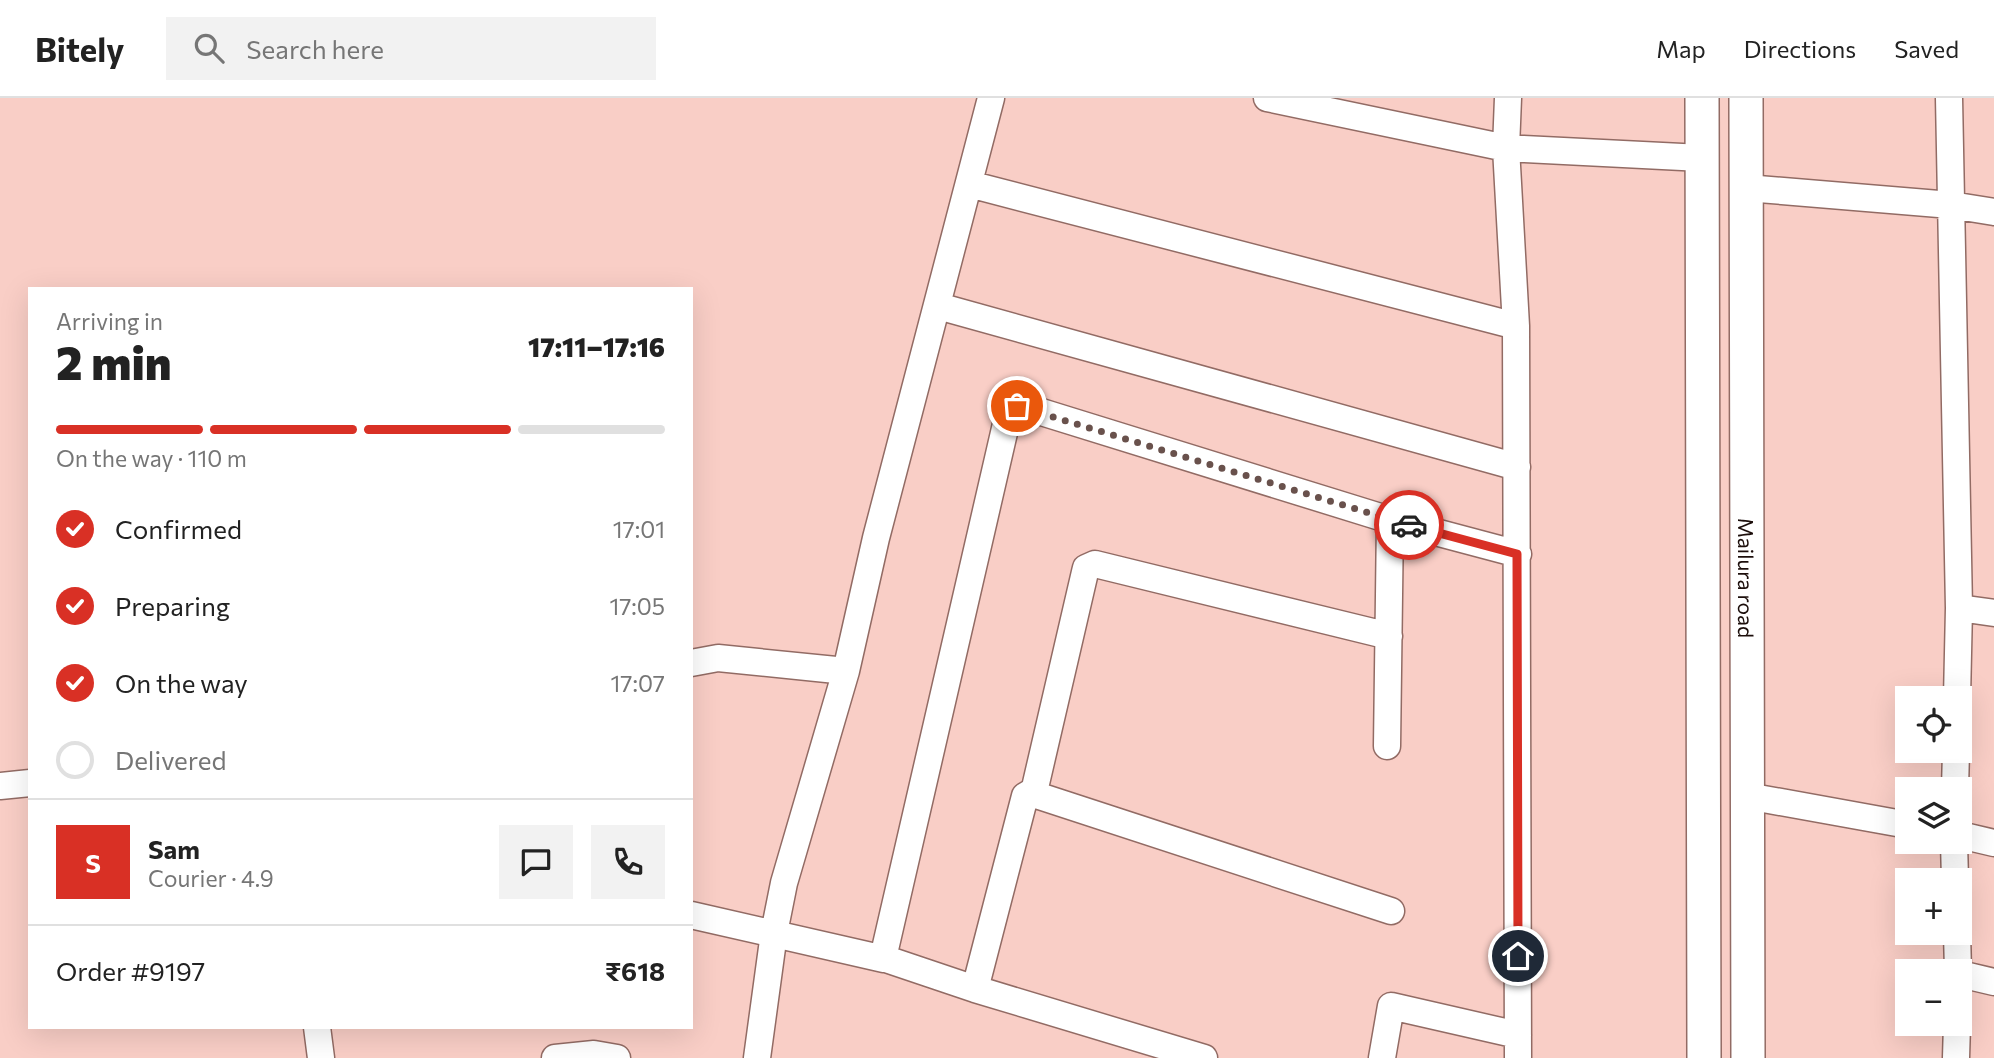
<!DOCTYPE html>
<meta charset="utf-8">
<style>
:root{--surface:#fff;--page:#f2f2f2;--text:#222;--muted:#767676;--line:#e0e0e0;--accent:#d93025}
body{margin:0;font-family:Commissioner,sans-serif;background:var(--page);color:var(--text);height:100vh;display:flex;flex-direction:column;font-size:26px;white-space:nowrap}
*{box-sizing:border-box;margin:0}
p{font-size:23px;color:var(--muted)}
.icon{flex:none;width:38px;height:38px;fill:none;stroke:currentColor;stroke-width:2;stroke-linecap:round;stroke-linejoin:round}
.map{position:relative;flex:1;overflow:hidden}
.panel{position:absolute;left:28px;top:189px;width:665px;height:742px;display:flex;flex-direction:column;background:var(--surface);border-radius:0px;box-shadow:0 7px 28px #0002}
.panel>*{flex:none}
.controls{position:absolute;left:1895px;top:588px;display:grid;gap:14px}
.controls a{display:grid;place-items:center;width:77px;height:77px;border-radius:0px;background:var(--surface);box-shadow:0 7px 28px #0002;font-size:35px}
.pin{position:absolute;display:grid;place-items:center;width:60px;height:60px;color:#fff;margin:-30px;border:4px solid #fff;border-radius:50%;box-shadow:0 2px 7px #0007}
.courier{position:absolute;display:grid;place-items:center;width:70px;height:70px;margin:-35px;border:5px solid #d93025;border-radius:50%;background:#fff;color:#222;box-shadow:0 2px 9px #0007}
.overview em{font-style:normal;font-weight:800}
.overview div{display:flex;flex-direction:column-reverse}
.overview{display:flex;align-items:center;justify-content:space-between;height:119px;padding:0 28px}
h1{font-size:46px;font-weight:800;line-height:52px}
.bar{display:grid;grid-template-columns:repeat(4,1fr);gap:10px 7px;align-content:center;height:84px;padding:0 28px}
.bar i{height:9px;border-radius:5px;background:var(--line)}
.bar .selected{background:var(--accent)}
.bar p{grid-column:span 4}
.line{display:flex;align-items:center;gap:18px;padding:0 28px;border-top:2px solid var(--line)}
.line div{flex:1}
.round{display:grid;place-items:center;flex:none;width:74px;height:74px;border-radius:0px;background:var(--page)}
ol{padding:0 28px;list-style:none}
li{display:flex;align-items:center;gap:21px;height:77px}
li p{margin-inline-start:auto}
li .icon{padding:7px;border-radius:50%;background:var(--accent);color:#fff;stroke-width:4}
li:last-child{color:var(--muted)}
li i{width:38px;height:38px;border:4px solid var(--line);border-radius:50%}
header{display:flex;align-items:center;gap:42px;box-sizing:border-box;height:98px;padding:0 35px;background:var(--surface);border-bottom:2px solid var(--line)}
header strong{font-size:33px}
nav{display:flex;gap:38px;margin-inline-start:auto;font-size:24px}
.search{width:490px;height:63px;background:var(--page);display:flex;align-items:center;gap:18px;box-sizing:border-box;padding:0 24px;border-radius:0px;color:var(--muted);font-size:26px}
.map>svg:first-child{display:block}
</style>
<header>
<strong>Bitely</strong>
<div class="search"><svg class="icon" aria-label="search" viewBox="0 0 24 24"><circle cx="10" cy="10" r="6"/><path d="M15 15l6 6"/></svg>Search here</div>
<nav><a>Map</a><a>Directions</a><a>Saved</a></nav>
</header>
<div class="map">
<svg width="1994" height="960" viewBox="0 0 1994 960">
<rect width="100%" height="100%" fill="#f9cec6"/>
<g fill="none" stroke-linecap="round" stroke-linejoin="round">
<g stroke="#926b64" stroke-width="29">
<path id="minor" d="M1267 0 1506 50 1702 60
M1508 0 1506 50 1516 228 1518 960
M1949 0 1959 510 1957 600
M969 86 1516 228
M1746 90 1951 107 1994 114
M938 208 1517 369
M1959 510 1994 515
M691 565 718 560 846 573
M1387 648 1390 422
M0 688 30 685
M1955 691 1956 653
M1034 694 1085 474 1086 470 1095 466 1389 538
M1747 698 1908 727
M1960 737 1994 745
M1954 744 1955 782
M691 817 884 861
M1957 835 1958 873
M1960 876 1994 884
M975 891 1025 698 1030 695 1391 813
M317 929 321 960
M555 960 594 956 617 960
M757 960 774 835 784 785 846 573 876 440 991 0
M1204 960 975 891 883 860 1009 313 1012 310 1022 308 1390 422 1518 456
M1382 960 1391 908 1518 937
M1956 960 1957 926"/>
</g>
<g stroke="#926b64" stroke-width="36">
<g id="tertiary">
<path d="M1702 0 1704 960"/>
<path id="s1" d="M1746 0 1748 960"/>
</g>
</g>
<use href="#minor" stroke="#fff" stroke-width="26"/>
<use href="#tertiary" stroke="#fff" stroke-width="33"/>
</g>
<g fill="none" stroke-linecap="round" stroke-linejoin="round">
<path stroke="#69514c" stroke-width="7" stroke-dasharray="0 12.6" d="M1017 308 1409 427"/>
<path stroke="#d93025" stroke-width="9" d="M1409 427 1517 456 1518 858"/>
</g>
<g text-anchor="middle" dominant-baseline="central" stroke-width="6" stroke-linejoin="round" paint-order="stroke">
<g font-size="21" fill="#1c0e0b" stroke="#fef9f8">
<text stroke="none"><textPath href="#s1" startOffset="480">Mailura road</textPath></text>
</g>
</g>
</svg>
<div class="controls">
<a><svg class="icon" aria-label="locate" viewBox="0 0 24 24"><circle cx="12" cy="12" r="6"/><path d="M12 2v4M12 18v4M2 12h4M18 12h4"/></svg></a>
<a><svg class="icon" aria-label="layers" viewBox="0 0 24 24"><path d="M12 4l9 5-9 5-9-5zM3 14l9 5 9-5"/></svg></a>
<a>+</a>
<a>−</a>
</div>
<div class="pin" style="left:1017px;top:308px;background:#ea580c"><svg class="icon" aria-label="bag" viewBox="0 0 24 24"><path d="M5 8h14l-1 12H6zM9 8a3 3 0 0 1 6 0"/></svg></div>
<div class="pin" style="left:1518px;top:858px;background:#1f2937"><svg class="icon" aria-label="home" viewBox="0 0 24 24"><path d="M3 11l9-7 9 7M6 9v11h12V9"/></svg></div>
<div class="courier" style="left:1409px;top:427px"><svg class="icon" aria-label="car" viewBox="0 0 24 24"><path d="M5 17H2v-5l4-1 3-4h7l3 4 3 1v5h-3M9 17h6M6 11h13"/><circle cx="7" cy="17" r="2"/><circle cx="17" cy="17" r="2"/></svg></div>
<section class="panel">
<div class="overview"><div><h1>2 min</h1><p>Arriving in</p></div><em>17:11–17:16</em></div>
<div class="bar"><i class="selected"></i><i class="selected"></i><i class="selected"></i><i></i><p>On the way · 110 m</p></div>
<ol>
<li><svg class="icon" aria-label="check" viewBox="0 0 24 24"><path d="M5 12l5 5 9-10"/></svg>Confirmed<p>17:01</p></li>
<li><svg class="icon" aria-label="check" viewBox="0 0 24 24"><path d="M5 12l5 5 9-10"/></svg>Preparing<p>17:05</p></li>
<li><svg class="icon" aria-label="check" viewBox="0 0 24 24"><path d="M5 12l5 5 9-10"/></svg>On the way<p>17:07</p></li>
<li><i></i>Delivered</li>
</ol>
<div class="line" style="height:126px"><b class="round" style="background:var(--accent);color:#fff">S</b><div><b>Sam</b><p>Courier · 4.9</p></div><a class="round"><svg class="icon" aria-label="chat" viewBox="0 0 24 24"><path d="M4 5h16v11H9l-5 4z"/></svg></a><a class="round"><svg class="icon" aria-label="phone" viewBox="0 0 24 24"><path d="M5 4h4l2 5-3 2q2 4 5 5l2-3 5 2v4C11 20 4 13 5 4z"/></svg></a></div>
<div class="line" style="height:91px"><div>Order #9197</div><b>₹618</b></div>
</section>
</div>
